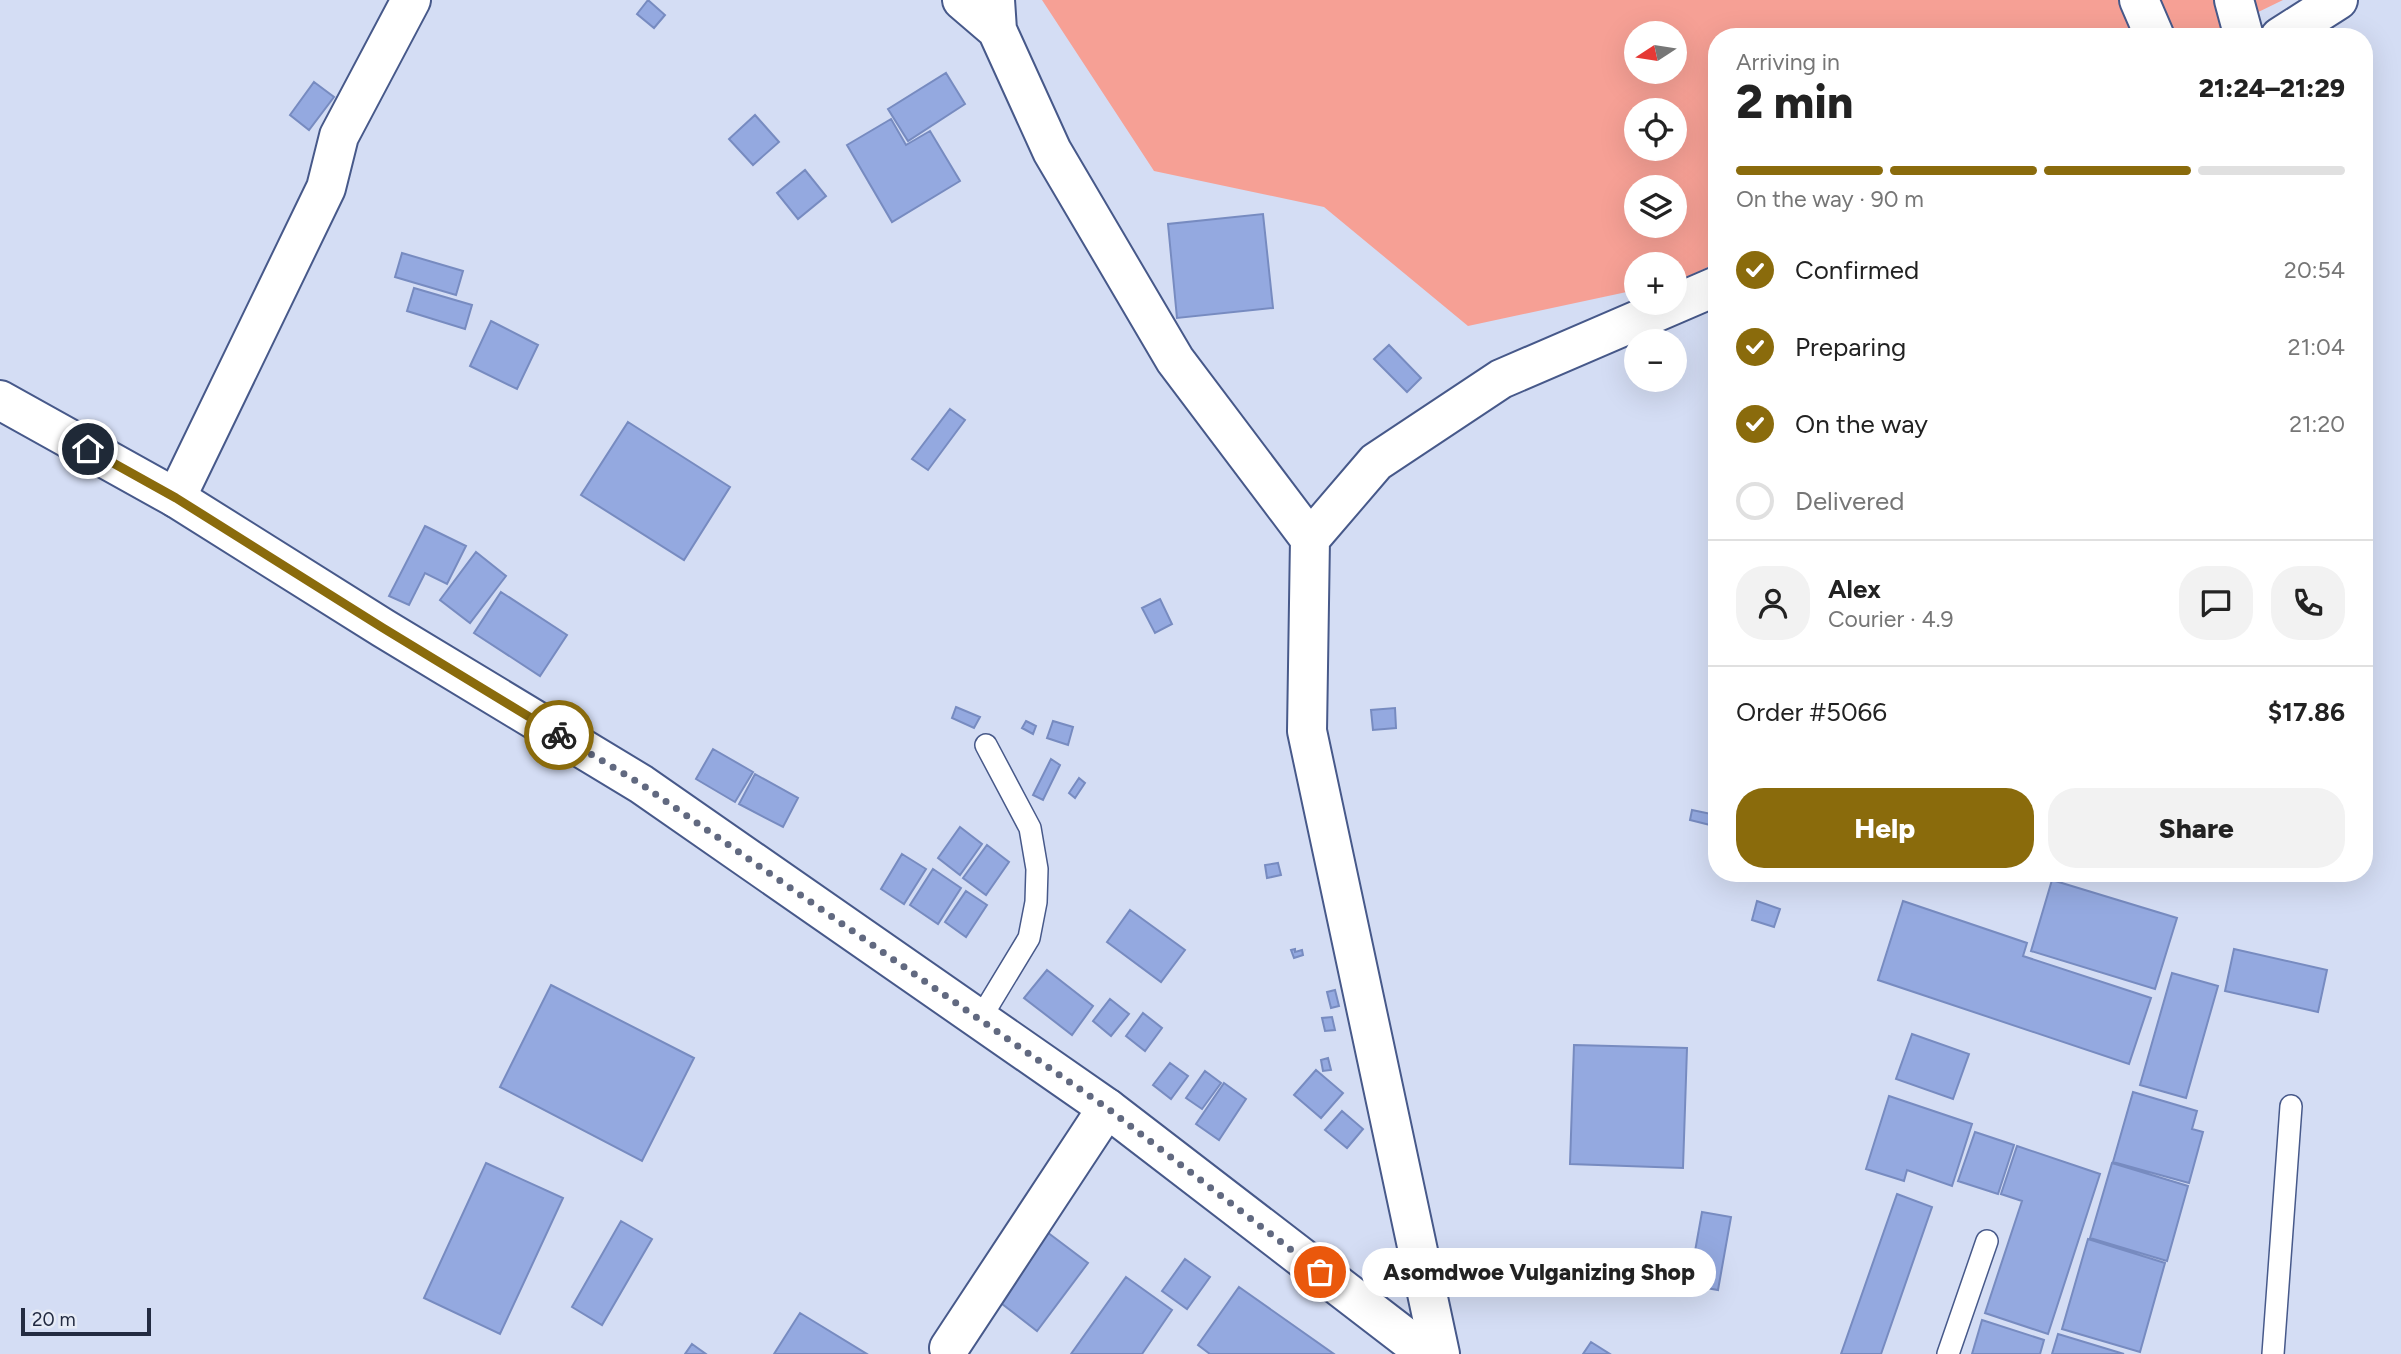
<!DOCTYPE html>
<meta charset="utf-8">
<style>
:root{--surface:#fff;--page:#f2f2f2;--text:#222;--muted:#767676;--line:#e0e0e0;--accent:#8a6b0c}
body{margin:0;font-family:Figtree,sans-serif;background:var(--page);color:var(--text);height:100vh;display:flex;flex-direction:column;font-size:26px;white-space:nowrap}
*{box-sizing:border-box;margin:0}
p{font-size:23px;color:var(--muted)}
.icon{flex:none;width:38px;height:38px;fill:none;stroke:currentColor;stroke-width:2;stroke-linecap:round;stroke-linejoin:round}
.map{position:relative;flex:1;overflow:hidden}
.drawer{position:absolute;left:1708px;top:28px;width:665px;height:854px;display:flex;flex-direction:column;background:var(--surface);border-radius:28px;box-shadow:0 7px 28px #0002}
.drawer>*{flex:none}
.needle{width:46px;rotate:258deg}
.controls{position:absolute;left:1624px;top:21px;display:grid;gap:14px}
.controls a{display:grid;place-items:center;width:63px;height:63px;border-radius:50%;background:var(--surface);box-shadow:0 7px 28px #0002;font-size:35px}
.scale{position:absolute;left:21px;bottom:18px;width:130px;box-sizing:border-box;padding-left:7px;border:4px solid #232b41;border-top:0;font-size:19px;line-height:24px;white-space:nowrap;color:#232b41;-webkit-text-stroke:5px #e6ebf6;paint-order:stroke}
.pin{position:absolute;display:grid;place-items:center;width:60px;height:60px;color:#fff;margin:-30px;border:4px solid #fff;border-radius:50%;box-shadow:0 2px 7px #0007}
.courier{position:absolute;display:grid;place-items:center;width:70px;height:70px;margin:-35px;border:5px solid #8a6b0c;border-radius:50%;background:#fff;color:#222;box-shadow:0 2px 9px #0007}
.bubble{position:absolute;height:49px;border-radius:24px;background:var(--surface);box-shadow:0 7px 28px #0002;font-size:23px;font-weight:800;line-height:49px;text-align:center}
.summary em{font-style:normal;font-weight:800}
.summary div{display:flex;flex-direction:column-reverse}
.summary{display:flex;align-items:center;justify-content:space-between;height:119px;padding:0 28px}
h1{font-size:46px;font-weight:800;line-height:52px}
.bar{display:grid;grid-template-columns:repeat(4,1fr);gap:10px 7px;align-content:center;height:84px;padding:0 28px}
.bar i{height:9px;border-radius:5px;background:var(--line)}
.bar .selected{background:var(--accent)}
.bar p{grid-column:span 4}
.line{display:flex;align-items:center;gap:18px;padding:0 28px;border-top:2px solid var(--line)}
.line div{flex:1}
.round{display:grid;place-items:center;flex:none;width:74px;height:74px;border-radius:28px;background:var(--page)}
ol{padding:0 28px;list-style:none}
li{display:flex;align-items:center;gap:21px;height:77px}
li p{margin-inline-start:auto}
li .icon{padding:7px;border-radius:50%;background:var(--accent);color:#fff;stroke-width:4}
li:last-child{color:var(--muted)}
li i{width:38px;height:38px;border:4px solid var(--line);border-radius:50%}
.action{display:flex;gap:14px;margin-top:auto;padding:14px 28px}
.action a{flex:1;height:80px;border-radius:28px;background:var(--accent);color:#fff;font-size:28px;font-weight:800;line-height:80px;text-align:center}
.action a+a{background:var(--page);color:var(--text)}
.map>svg:first-child{display:block}
</style>
<div class="map">
<svg width="2401" height="1354" viewBox="0 0 2401 1354">
<rect width="100%" height="100%" fill="#d4ddf4"/>
<path fill="#f6a095" fill-rule="evenodd" d="M1042 0H2283L2207 37H1717V263L1675 282V264H1636V290L1468 326 1324 207 1154 171ZM1636 33H1675V72H1636ZM1636 110H1675V149H1636ZM1636 187H1675V226H1636Z"/>
<path fill="#94a9e0" stroke="#778bc0" stroke-width="2" d="M648 0 665 15 654 28 637 14Z
M946 73 965 104 908 141 888 109Z
M314 82 334 97 309 130 290 115Z
M755 115 779 142 753 165 729 139Z
M891 119 906 145 930 131 960 181 892 222 847 145Z
M805 170 826 196 798 219 777 193Z
M1263 214 1273 308 1177 318 1168 224Z
M402 253 463 271 456 295 395 277Z
M414 288 472 305 465 329 407 311Z
M491 321 538 345 517 389 470 366Z
M1389 345 1421 378 1407 392 1374 359Z
M950 409 965 420 928 470 912 459Z
M628 422 730 487 684 560 581 495Z
M425 526 466 546 447 584 425 573 409 605 389 596Z
M476 552 506 576 470 623 440 600Z
M501 592 567 635 540 676 474 633Z
M1160 599 1172 624 1155 633 1142 608Z
M956 707 980 717 974 728 952 718Z
M1395 708 1396 728 1373 730 1371 710Z
M1026 721 1036 726 1033 734 1022 728Z
M1053 721 1073 727 1068 745 1047 738Z
M713 749 753 772 735 802 696 779Z
M1051 759 1060 765 1043 800 1033 795Z
M755 774 798 798 783 827 739 804Z
M1079 778 1085 783 1075 798 1069 793Z
M1692 810 1716 815 1714 826 1690 820Z
M960 827 982 844 960 875 938 858Z
M987 845 1009 862 986 895 963 878Z
M902 854 926 869 904 904 881 889Z
M1278 863 1281 875 1267 878 1265 865Z
M933 869 961 888 938 924 910 905Z
M2052 880 2177 918 2155 989 2031 951Z
M966 891 987 905 966 937 945 922Z
M1757 901 1780 909 1774 927 1752 920Z
M1903 901 2027 943 2023 956 2151 998 2129 1064 1878 980Z
M1130 910 1185 950 1161 982 1107 942Z
M1295 949V952L1302 950 1303 955 1294 958 1291 950Z
M2234 949 2327 970 2318 1012 2225 991Z
M1047 970 1093 1006 1072 1035 1024 998Z
M2172 973 2218 986 2186 1098 2140 1085Z
M551 985 694 1058 642 1161 500 1087Z
M1335 990 1339 1006 1331 1008 1327 992Z
M1110 999 1129 1014 1111 1036 1093 1021Z
M1143 1013 1162 1028 1145 1051 1126 1036Z
M1332 1017 1335 1030 1325 1031 1322 1018Z
M1912 1034 1969 1054 1953 1099 1896 1079Z
M1574 1045 1687 1048 1683 1168 1570 1164Z
M1328 1058 1331 1070 1323 1071 1321 1060Z
M1170 1063 1188 1076 1171 1099 1153 1085Z
M1316 1070 1343 1093 1321 1118 1294 1095Z
M1205 1071 1221 1083 1202 1109 1186 1098Z
M1224 1083 1246 1099 1219 1140 1196 1124Z
M2133 1092 2197 1111 2192 1129 2203 1132 2189 1183 2113 1162Z
M1889 1096 1972 1124 1952 1186 1907 1170 1904 1181 1866 1169Z
M1342 1111 1363 1129 1347 1148 1325 1130Z
M1975 1132 2014 1145 1998 1194 1958 1181Z
M2017 1146 2100 1174 2048 1334 1985 1313 2022 1201 2001 1194Z
M486 1163 563 1198 500 1334 424 1298Z
M2112 1163 2188 1186 2167 1261 2090 1238Z
M1897 1194 1932 1207 1881 1354H1841Z
M1702 1212 1731 1217 1718 1290 1689 1285Z
M621 1221 652 1239 602 1325 572 1307Z
M1047 1232 1088 1263 1037 1331 997 1300Z
M2088 1239 2165 1263 2140 1352 2062 1329Z
M1185 1259 1210 1277 1187 1309 1162 1291Z
M1126 1277 1172 1310 1142 1354H1071Z
M1239 1287 1334 1354H1210L1198 1345Z
M800 1313 867 1354H774Z
M1982 1320 2044 1340 2040 1354H1972Z
M2058 1334 2124 1354H2052Z
M1591 1342 1610 1354H1583Z
M692 1344 706 1354H685Z"/>
<g fill="none" stroke-linecap="round" stroke-linejoin="round">
<g stroke="#47598a" stroke-width="24">
<path id="service" d="M980 1019 1029 938 1036 902 1037 869 1030 828 986 745
M1948 1354 1987 1241
M2273 1354 2291 1106"/>
</g>
<g stroke="#47598a" stroke-width="42">
<path id="minor" d="M962 0 997 30
M995 0 997 30 1052 151 1175 360 1310 539
M2139 0 2155 37
M2234 0 2244 37
M2280 37 2338 0
M176 498 326 188 339 136 411 0
M949 1348 1107 1108
M1440 1354 1307 731 1310 539 1376 462 1501 379 1717 286"/>
</g>
<g stroke="#47598a" stroke-width="42">
<path id="primary" d="M0 400 176 498 383 628 641 784 1107 1108 1427 1354"/>
</g>
<use href="#service" stroke="#fff" stroke-width="21"/>
<use href="#minor" stroke="#fff" stroke-width="38"/>
<use href="#primary" stroke="#fff" stroke-width="38"/>
</g>
<g fill="none" stroke-linecap="round" stroke-linejoin="round">
<path stroke="#616980" stroke-width="7" stroke-dasharray="0 12.6" d="M559 735 641 784 1107 1108 1320 1272"/>
<path stroke="#8a6b0c" stroke-width="9" d="M88 449 176 498 383 628 559 735"/>
</g>
</svg>
<div class="controls">
<a><svg class="needle" viewBox="-14 -14 28 28"><path d="M0-13l5 13h-10z" fill="#e53935"/><path d="M0 13l5-13h-10z" fill="#767676"/></svg></a>
<a><svg class="icon" aria-label="locate" viewBox="0 0 24 24"><circle cx="12" cy="12" r="6"/><path d="M12 2v4M12 18v4M2 12h4M18 12h4"/></svg></a>
<a><svg class="icon" aria-label="layers" viewBox="0 0 24 24"><path d="M12 4l9 5-9 5-9-5zM3 14l9 5 9-5"/></svg></a>
<a>+</a>
<a>−</a>
</div>
<div class="scale">20 m</div>
<div class="pin" style="left:1320px;top:1272px;background:#ea580c"><svg class="icon" aria-label="bag" viewBox="0 0 24 24"><path d="M5 8h14l-1 12H6zM9 8a3 3 0 0 1 6 0"/></svg></div>
<div class="pin" style="left:88px;top:449px;background:#1f2937"><svg class="icon" aria-label="home" viewBox="0 0 24 24"><path d="M3 11l9-7 9 7M6 9v11h12V9"/></svg></div>
<div class="courier" style="left:559px;top:735px"><svg class="icon" aria-label="bike" viewBox="0 0 24 24"><circle cx="6" cy="16" r="4"/><circle cx="18" cy="16" r="4"/><path d="M6 16l4-8h5l3 8M10 8l3 8H6M13 5h3"/></svg></div>
<div class="bubble" style="left:1362px;top:1248px;width:354px">Asomdwoe Vulganizing Shop</div>
<section class="drawer">
<div class="summary"><div><h1>2 min</h1><p>Arriving in</p></div><em>21:24–21:29</em></div>
<div class="bar"><i class="selected"></i><i class="selected"></i><i class="selected"></i><i></i><p>On the way · 90 m</p></div>
<ol>
<li><svg class="icon" aria-label="check" viewBox="0 0 24 24"><path d="M5 12l5 5 9-10"/></svg>Confirmed<p>20:54</p></li>
<li><svg class="icon" aria-label="check" viewBox="0 0 24 24"><path d="M5 12l5 5 9-10"/></svg>Preparing<p>21:04</p></li>
<li><svg class="icon" aria-label="check" viewBox="0 0 24 24"><path d="M5 12l5 5 9-10"/></svg>On the way<p>21:20</p></li>
<li><i></i>Delivered</li>
</ol>
<div class="line" style="height:126px"><a class="round"><svg class="icon" aria-label="person" viewBox="0 0 24 24"><circle cx="12" cy="8" r="4"/><path d="M4 21q1-7 8-7t8 7"/></svg></a><div><b>Alex</b><p>Courier · 4.9</p></div><a class="round"><svg class="icon" aria-label="chat" viewBox="0 0 24 24"><path d="M4 5h16v11H9l-5 4z"/></svg></a><a class="round"><svg class="icon" aria-label="phone" viewBox="0 0 24 24"><path d="M5 4h4l2 5-3 2q2 4 5 5l2-3 5 2v4C11 20 4 13 5 4z"/></svg></a></div>
<div class="line" style="height:91px"><div>Order #5066</div><b>$17.86</b></div>
<div class="action"><a>Help</a><a>Share</a></div>
</section>
</div>
